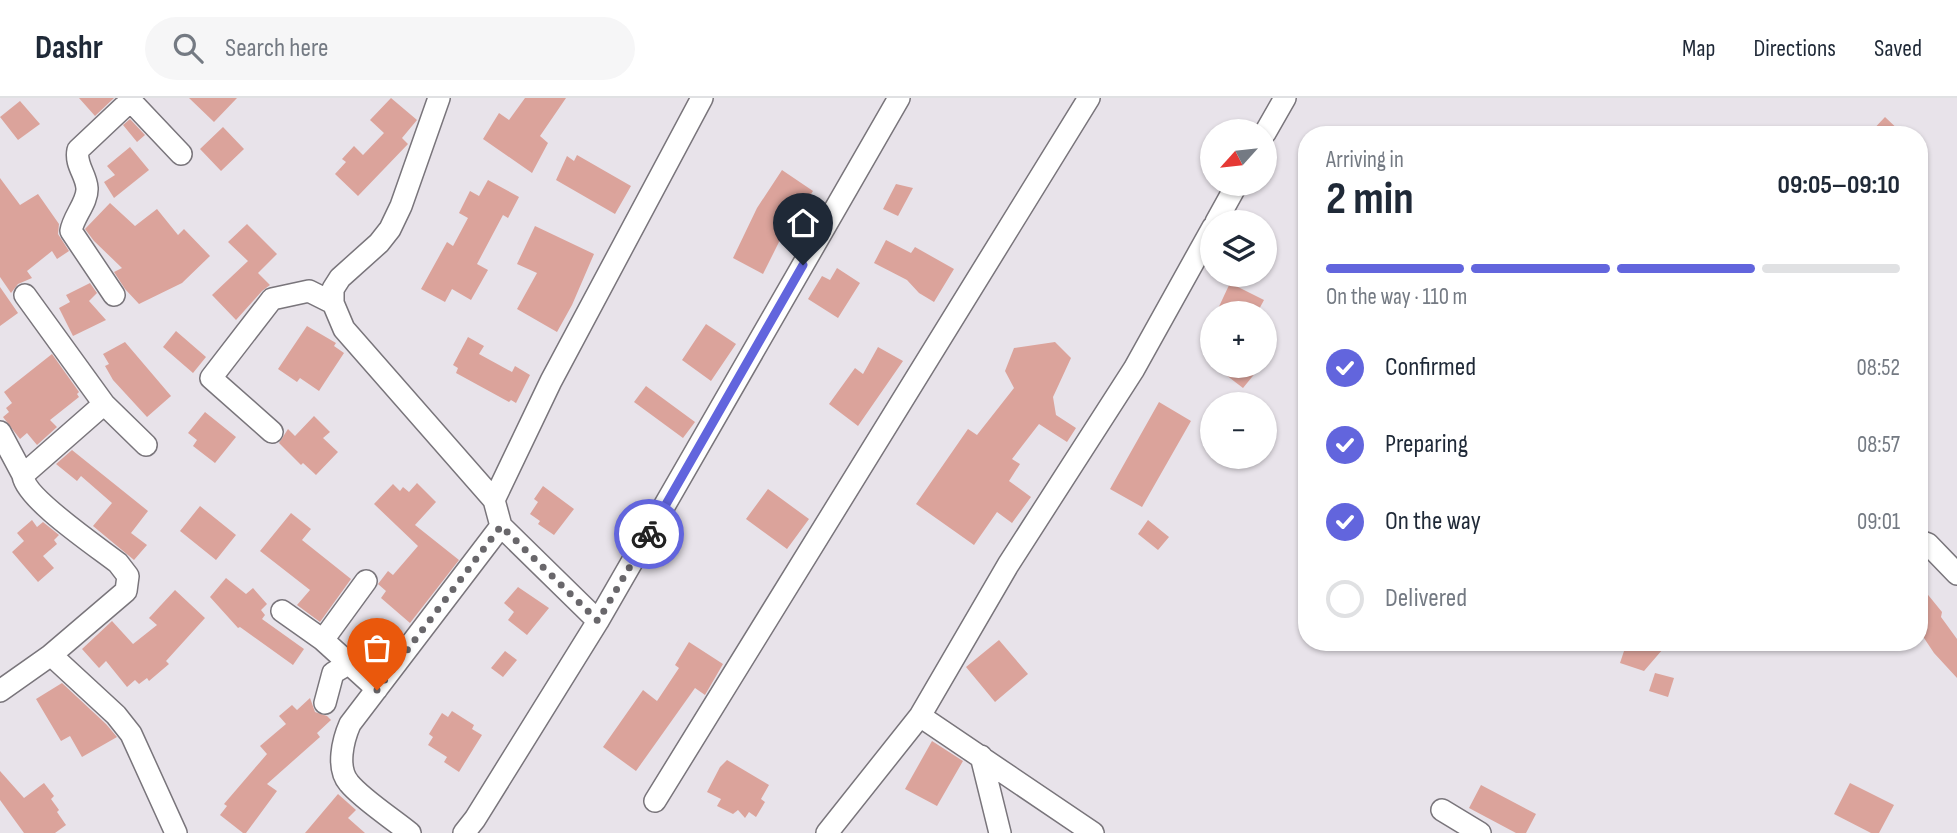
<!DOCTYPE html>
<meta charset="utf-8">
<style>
:root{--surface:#fff;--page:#f6f6f7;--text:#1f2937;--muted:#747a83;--line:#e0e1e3;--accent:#6265dd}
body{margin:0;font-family:"Sofia Sans Condensed",sans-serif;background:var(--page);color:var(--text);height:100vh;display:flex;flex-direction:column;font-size:26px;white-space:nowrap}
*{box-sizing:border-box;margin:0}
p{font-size:23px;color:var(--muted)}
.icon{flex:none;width:38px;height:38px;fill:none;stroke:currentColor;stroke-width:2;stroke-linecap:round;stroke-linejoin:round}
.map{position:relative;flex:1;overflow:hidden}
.details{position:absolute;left:1298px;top:28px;width:630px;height:525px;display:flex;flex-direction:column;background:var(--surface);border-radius:28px;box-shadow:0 2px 5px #0004}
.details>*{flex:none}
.needle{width:46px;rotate:243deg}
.fabs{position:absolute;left:1200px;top:21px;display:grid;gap:14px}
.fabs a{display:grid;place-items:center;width:77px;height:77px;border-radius:50%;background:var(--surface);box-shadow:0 2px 5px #0004;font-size:35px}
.pin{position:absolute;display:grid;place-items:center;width:60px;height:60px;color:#fff;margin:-72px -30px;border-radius:50% 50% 50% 0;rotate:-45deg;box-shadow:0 0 7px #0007}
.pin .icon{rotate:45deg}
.courier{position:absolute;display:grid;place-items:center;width:70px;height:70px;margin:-35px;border:5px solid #6265dd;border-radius:50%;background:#fff;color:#222;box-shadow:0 2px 9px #0007}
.head em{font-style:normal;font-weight:700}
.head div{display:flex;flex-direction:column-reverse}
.head{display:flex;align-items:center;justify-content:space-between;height:119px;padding:0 28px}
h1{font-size:46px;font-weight:700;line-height:52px}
.bar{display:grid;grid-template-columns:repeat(4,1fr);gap:10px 7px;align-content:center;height:84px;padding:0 28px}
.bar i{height:9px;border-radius:5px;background:var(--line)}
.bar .current{background:var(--accent)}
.bar p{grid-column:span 4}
ol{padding:0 28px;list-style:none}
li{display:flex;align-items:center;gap:21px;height:77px}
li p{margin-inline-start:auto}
li .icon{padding:7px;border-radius:50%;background:var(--accent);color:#fff;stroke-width:4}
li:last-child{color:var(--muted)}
li i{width:38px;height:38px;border:4px solid var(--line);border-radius:50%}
header{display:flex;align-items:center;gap:42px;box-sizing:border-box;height:98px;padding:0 35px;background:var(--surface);border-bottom:2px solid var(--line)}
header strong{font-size:33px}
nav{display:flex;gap:38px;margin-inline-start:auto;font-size:24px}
.search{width:490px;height:63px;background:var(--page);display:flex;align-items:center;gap:18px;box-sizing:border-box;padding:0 24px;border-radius:38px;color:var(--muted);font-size:26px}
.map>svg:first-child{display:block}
</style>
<header>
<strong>Dashr</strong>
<div class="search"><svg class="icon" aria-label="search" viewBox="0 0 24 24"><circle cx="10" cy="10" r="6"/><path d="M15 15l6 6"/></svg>Search here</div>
<nav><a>Map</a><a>Directions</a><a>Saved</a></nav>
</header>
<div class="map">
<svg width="1957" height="735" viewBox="0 0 1957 735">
<rect width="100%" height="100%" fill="#e8e3ea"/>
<path fill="#dba39b" d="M79 0H114L95 18Z
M189 0H237L214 24Z
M391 0 417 22 402 40 408 46 358 98 335 76 346 64 342 61 354 48 363 57 384 35 370 22Z
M525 0H566L540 38 548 45 532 75 483 41 499 15 509 22Z
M20 3 40 26 18 42 0 19Z
M1885 19 1904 37H1868Z
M130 21 145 37 137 44 123 27Z
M223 29 244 51 221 73 200 51Z
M130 49 149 72 114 100 104 84 115 77 107 68Z
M577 57 631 88 615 116 556 82 567 58 574 63Z
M782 72 813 93 788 131 786 130 763 176 733 160 757 110Z
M0 80 20 107 38 96 59 126 58 136 69 153 57 161 52 153 27 173 32 180 18 186 11 195 0 179Z
M488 82 519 99 508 120 503 117 477 166 488 172 471 202 452 191 445 204 421 191 447 144 453 148 468 120 459 115 470 93 479 98Z
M896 86 913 90 898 118 883 111Z
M110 105 135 128 157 111 178 137 184 131 210 158 182 185 139 206 125 191 114 174 122 170 94 143 85 131Z
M247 126 277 156 258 175 270 187 262 193 236 222 212 197 248 163 228 144Z
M535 128 594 156 572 207 557 234 517 211 537 175 517 166Z
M886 142 911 155 915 149 954 171 934 204 919 195 907 182 874 165Z
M837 170 860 185 838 220 808 201 822 178 830 182Z
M90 185 97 195 89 203 106 222 73 238 59 210 70 204 66 197Z
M1230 185 1264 202 1257 215H1216Z
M0 189 18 215 0 228Z
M706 226 736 246 711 283 682 262Z
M307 228 336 245 334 248 344 255 319 293 300 280 297 284 278 271Z
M176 233 206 259 193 275 163 249Z
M468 239 484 248 479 256 512 274 515 268 530 277 516 305 511 302 509 304 456 275 458 270 453 267Z
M125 244 171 298 147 319 113 282 105 268 109 266 103 256Z
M1055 244 1071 260 1053 299 1056 317 1076 330 1067 344 1039 326 1012 361 1020 366 1009 383 1031 399 1012 425 997 414 974 447 916 406 968 331 977 337 1014 290 1005 273 1014 250Z
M878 249 903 263 858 328 829 306 855 270 863 276Z
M52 256 79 294 77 296 79 299 50 322 57 329 37 347 27 335 20 341 3 319 9 314 6 310 12 305 4 294Z
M1233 268H1261L1243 290 1226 277Z
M646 288 695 324 683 340 634 304Z
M1159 304 1191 323 1142 409 1110 391Z
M205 314 236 339 215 365 193 348 197 342 188 335Z
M314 318 330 334 323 340 338 354 316 377 303 365 301 367 279 345 288 331 295 338Z
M72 352 148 413 131 435 147 447 134 462 93 428 112 405 81 378 77 383 56 366Z
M417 385 436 404 415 427 459 462 410 525 381 500 386 493 378 486 388 473 393 477 418 448 374 406 393 386 400 393 403 389 409 394Z
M543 388 574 411 554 437 538 426 540 423 530 416 538 404 534 401Z
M768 391 809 421 787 451 746 421Z
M200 408 236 437 216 462 180 433Z
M291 415 311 431 302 442 351 481 320 524 297 507 310 492 260 453Z
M32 422 37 429 43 424 59 437 54 442 57 446 43 458 54 470 38 484 12 454 24 443 17 435Z
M1148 422 1169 439 1158 452 1138 436Z
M226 480 246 496 253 490 267 506 261 512 265 517 262 521 304 551 293 567 240 529 238 530 210 499Z
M1920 487 1942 514 1941 519 1957 541V580L1934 555 1920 534Z
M518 489 549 510 527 537 508 522 514 514 504 505Z
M175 492 205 520 166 563 169 566 149 583 147 580 139 586 135 582 127 589 106 563 99 570 82 551 112 523 133 546 157 527 149 520Z
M999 542 1028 576 995 604 966 569Z
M689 544 723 566 705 597 695 590 636 673 603 649 643 592 657 603 679 570 675 567Z
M1627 544H1669L1644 573 1620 565Z
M505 553 517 562 503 579 491 570Z
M1655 575 1674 580 1668 599 1649 593Z
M62 585 106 626 117 639 82 659 70 638 61 643 36 601Z
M310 600 315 614 327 618 331 622 317 635 320 639 267 686 277 693 246 735H243L220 717 227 708 224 706 267 656 260 648 286 626 279 618 292 607 297 612Z
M452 613 474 627 472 631 482 637 459 674 444 664 447 659 428 647 433 639 429 636 442 615 448 619Z
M932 643 963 663 937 708 905 691Z
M727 662 769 687 761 701 765 704 756 719 749 714 745 720 738 712 733 716 717 708 721 701 707 694 720 669Z
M0 673 24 700 44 685 54 698 51 701 59 712 57 714 66 727 55 735H24L0 702Z
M1850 685 1894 707 1879 735H1871L1834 716Z
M1481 687 1536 716 1526 735H1516L1469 710Z
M338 696 356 712 348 720 365 735H305Z"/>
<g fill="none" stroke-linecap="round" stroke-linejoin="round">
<g stroke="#79757b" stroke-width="24">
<path id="minor" d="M128 0 181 56
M439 0 401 108 390 131 379 145 340 180 333 191V205L344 231 494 402 501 428 598 523
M1265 35 1285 0
M1216 124 1237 86
M25 197 104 306 146 347
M114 197 71 133C73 119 88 104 87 90 86 76 75 67 78 52L130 3
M0 334 23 377C23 399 99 450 118 465L128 478 126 493 51 557
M272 334 211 280 272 201 309 193 333 205
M23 377 104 306
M494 402 551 283 702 0
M1920 443 1928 446 1957 476
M282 513 323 542 377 591
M323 542 366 483
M0 593 51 557 116 617 131 636 176 735
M325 605 333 575 348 566
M920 618 1093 735
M981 658 1000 735
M655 703 1089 0
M1442 712 1480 735
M410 735C393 721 362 701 349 685 336 670 343 642 350 626L501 428
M464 735 475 721 598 523 899 0
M827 735 920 618 1008 467 1134 271 1213 129"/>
</g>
<use href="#minor" stroke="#fff" stroke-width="21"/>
</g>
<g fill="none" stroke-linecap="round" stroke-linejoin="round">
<path stroke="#69676b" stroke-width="7" stroke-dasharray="0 12.6" d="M377 592 501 428 598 523 649 436"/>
<path stroke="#6265dd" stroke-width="9" d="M649 436 803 167"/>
</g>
</svg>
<div class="fabs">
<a><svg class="needle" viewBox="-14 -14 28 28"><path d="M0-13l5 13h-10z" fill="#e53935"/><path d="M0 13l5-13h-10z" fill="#747a83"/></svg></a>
<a><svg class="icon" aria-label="layers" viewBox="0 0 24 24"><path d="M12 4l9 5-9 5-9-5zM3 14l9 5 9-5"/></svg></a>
<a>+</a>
<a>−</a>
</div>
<div class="pin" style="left:377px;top:592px;background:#ea580c"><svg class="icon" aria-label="bag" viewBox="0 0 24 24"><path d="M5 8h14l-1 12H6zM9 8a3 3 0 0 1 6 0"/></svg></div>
<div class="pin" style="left:803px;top:167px;background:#1f2937"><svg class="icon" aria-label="home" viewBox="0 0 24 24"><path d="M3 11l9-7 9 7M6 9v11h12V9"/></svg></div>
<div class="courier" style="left:649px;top:436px"><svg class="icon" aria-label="bike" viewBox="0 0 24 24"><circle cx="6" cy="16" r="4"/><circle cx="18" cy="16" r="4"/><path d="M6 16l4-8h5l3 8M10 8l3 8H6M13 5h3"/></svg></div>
<section class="details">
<div class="head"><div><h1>2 min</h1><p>Arriving in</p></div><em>09:05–09:10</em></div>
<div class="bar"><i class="current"></i><i class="current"></i><i class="current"></i><i></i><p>On the way · 110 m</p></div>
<ol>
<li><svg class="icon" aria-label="check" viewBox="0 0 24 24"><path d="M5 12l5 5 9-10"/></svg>Confirmed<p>08:52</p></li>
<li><svg class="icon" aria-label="check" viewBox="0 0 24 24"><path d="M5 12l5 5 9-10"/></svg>Preparing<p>08:57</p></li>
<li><svg class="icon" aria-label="check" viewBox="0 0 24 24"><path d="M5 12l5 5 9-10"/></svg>On the way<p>09:01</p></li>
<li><i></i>Delivered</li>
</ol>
</section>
</div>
